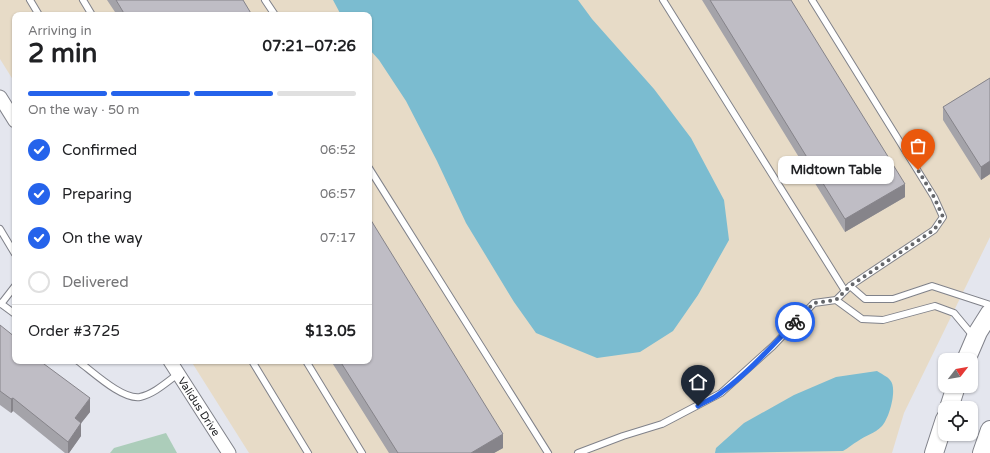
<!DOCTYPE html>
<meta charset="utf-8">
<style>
:root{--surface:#fff;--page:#f6f6f6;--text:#202124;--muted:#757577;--line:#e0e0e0;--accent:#2563eb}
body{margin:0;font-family:"Varela Round",sans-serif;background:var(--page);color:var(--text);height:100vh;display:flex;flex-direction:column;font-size:15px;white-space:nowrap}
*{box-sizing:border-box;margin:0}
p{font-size:13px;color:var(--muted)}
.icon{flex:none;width:22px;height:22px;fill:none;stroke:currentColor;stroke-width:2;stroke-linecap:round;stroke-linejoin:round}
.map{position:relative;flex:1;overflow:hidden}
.side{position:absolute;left:12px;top:12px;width:360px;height:352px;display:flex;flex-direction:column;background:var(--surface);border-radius:8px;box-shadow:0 1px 3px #0004}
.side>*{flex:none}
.needle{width:26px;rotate:59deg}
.tools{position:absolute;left:938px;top:353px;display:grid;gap:8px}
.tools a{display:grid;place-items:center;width:40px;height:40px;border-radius:8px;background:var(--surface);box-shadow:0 1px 3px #0004;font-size:20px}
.pin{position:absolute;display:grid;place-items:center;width:34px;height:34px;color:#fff;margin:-41px -17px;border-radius:50% 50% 50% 0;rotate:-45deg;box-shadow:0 0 4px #0007}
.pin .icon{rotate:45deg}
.courier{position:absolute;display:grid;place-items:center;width:40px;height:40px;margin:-20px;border:3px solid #2563eb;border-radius:50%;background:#fff;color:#222;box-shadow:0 1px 5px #0007}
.bubble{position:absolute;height:28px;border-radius:8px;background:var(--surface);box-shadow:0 1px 3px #0004;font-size:13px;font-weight:800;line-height:28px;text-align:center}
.head em{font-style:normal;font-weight:800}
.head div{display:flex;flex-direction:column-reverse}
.head{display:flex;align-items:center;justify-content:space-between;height:68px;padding:0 16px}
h1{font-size:26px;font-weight:800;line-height:30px}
.bar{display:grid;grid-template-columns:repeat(4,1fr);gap:6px 4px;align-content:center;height:48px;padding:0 16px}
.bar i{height:5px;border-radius:3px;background:var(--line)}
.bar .active{background:var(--accent)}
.bar p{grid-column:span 4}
.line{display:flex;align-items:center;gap:10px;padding:0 16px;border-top:1px solid var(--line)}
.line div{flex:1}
ol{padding:0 16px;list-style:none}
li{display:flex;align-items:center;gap:12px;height:44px}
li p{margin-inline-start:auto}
li .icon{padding:4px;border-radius:50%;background:var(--accent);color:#fff;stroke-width:4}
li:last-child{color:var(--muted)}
li i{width:22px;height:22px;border:2px solid var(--line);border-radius:50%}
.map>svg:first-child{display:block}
</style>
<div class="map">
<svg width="990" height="453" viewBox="0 0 990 453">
<rect width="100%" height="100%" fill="#e4e6ee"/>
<path fill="#e7dbc7" d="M0 0H990V237L904 413 892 453H249L191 361H369V15H15V83L0 59Z"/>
<path fill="#accdba" d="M166 433 177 453H110L114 448Z"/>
<path fill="#7bbcd0" d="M333 0H578L592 19 654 89 691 138 724 200 729 240 698 295 673 331 640 352 597 358 536 333 514 302 466 223 437 161 406 101 379 60 369 49V15H341Z
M877 371C881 374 887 376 890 380 898 388 889 419 882 426 874 434 866 435 858 441 852 444 849 448 843 451L715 453 716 448 744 423 794 395 836 377Z"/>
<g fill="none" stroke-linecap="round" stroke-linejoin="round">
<g stroke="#80828a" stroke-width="8">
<path id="service" d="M30 0 39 15
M83 0 92 15
M265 0 275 15
M663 0 845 291
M369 168 548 453
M0 229 15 254
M850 286 865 299H893L932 286 990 305
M836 300 862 319 883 320 935 306 954 313 974 337
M0 303 15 314
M1 304 15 286
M78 361C92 371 122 400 140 397 154 394 167 382 178 374
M252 361 308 453
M306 361 362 453
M578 453 623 436 662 424 721 393 773 346 814 303 836 300 850 286 934 230 943 217 934 197 812 0"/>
</g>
<g stroke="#80828a" stroke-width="15">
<g id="minor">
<path d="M0 97 15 121"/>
<path id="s1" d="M170 361 229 453"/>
</g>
</g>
<g stroke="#80828a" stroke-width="20">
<path id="secondary" d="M966 360 978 332 990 313
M949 408 956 386
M934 453 945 419
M982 453 990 430"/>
</g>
<use href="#service" stroke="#fff" stroke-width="6"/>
<use href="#minor" stroke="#fff" stroke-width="13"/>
<use href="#secondary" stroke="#fff" stroke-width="18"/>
</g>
<path fill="#a4a3a9" d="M107 0H243L252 15H117Z
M702 0H791L905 197 845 232Z
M990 78V174L981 180 943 120V107Z
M0 325 15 361 90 412 81 423V436L69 453H65L13 411 11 413 0 405Z
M331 361H369L503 448 494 453H389Z"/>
<path fill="#86848a" d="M990 161V174L981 180V167Z
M905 184V197L845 232V219Z
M13 398V411L11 413V399Z
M90 398V412L75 431V418Z
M81 423V436L69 453H68V442Z
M503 434V448L494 453H471Z"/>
<path fill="#bfbdc5" stroke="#86848a" d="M116 0H243L252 15H125Z
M710 0H791L905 184 845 219Z
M990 78V161L981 167 943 107Z
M369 217 503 434 471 453H398L340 361H369Z
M0 325 15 337V361H40L90 398 75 418 81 423 68 442 13 398 11 399 0 391Z"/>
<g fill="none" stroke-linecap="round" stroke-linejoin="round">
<path stroke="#65676b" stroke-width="4" stroke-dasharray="0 7.2" d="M795 322 814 303 836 300 850 286 934 230 943 217 934 197 918 170"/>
<path stroke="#2563eb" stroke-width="5" d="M698 406C706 401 715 398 722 392 749 372 772 346 795 322"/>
</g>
<g text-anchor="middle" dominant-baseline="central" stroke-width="3" stroke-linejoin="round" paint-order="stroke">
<g font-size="11" fill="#212225" stroke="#f1f3fb">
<text stroke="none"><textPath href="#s1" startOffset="54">Validus Drive</textPath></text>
</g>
</g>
</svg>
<div class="tools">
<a><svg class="needle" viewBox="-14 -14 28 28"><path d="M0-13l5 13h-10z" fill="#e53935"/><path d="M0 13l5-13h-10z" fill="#757577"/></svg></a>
<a><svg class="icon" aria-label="locate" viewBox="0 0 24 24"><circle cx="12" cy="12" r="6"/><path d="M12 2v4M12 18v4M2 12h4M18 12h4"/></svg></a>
</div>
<div class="pin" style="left:918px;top:170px;background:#ea580c"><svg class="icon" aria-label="bag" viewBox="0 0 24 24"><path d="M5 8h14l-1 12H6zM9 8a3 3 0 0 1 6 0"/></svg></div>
<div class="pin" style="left:698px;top:406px;background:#1f2937"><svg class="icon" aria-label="home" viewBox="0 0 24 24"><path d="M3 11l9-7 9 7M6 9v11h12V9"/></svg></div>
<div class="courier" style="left:795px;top:322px"><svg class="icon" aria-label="bike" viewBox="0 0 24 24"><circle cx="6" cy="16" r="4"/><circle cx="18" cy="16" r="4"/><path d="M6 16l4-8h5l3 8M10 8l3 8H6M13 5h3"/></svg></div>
<div class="bubble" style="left:778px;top:156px;width:116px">Midtown Table</div>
<section class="side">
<div class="head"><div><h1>2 min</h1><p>Arriving in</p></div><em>07:21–07:26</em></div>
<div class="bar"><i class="active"></i><i class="active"></i><i class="active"></i><i></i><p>On the way · 50 m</p></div>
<ol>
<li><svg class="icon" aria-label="check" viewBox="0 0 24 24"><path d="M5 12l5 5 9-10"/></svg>Confirmed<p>06:52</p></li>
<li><svg class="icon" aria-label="check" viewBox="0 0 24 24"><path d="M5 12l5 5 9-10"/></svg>Preparing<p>06:57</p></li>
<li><svg class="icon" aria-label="check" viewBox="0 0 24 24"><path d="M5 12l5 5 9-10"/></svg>On the way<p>07:17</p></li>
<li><i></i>Delivered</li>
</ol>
<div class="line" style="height:52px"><div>Order #3725</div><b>$13.05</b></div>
</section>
</div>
